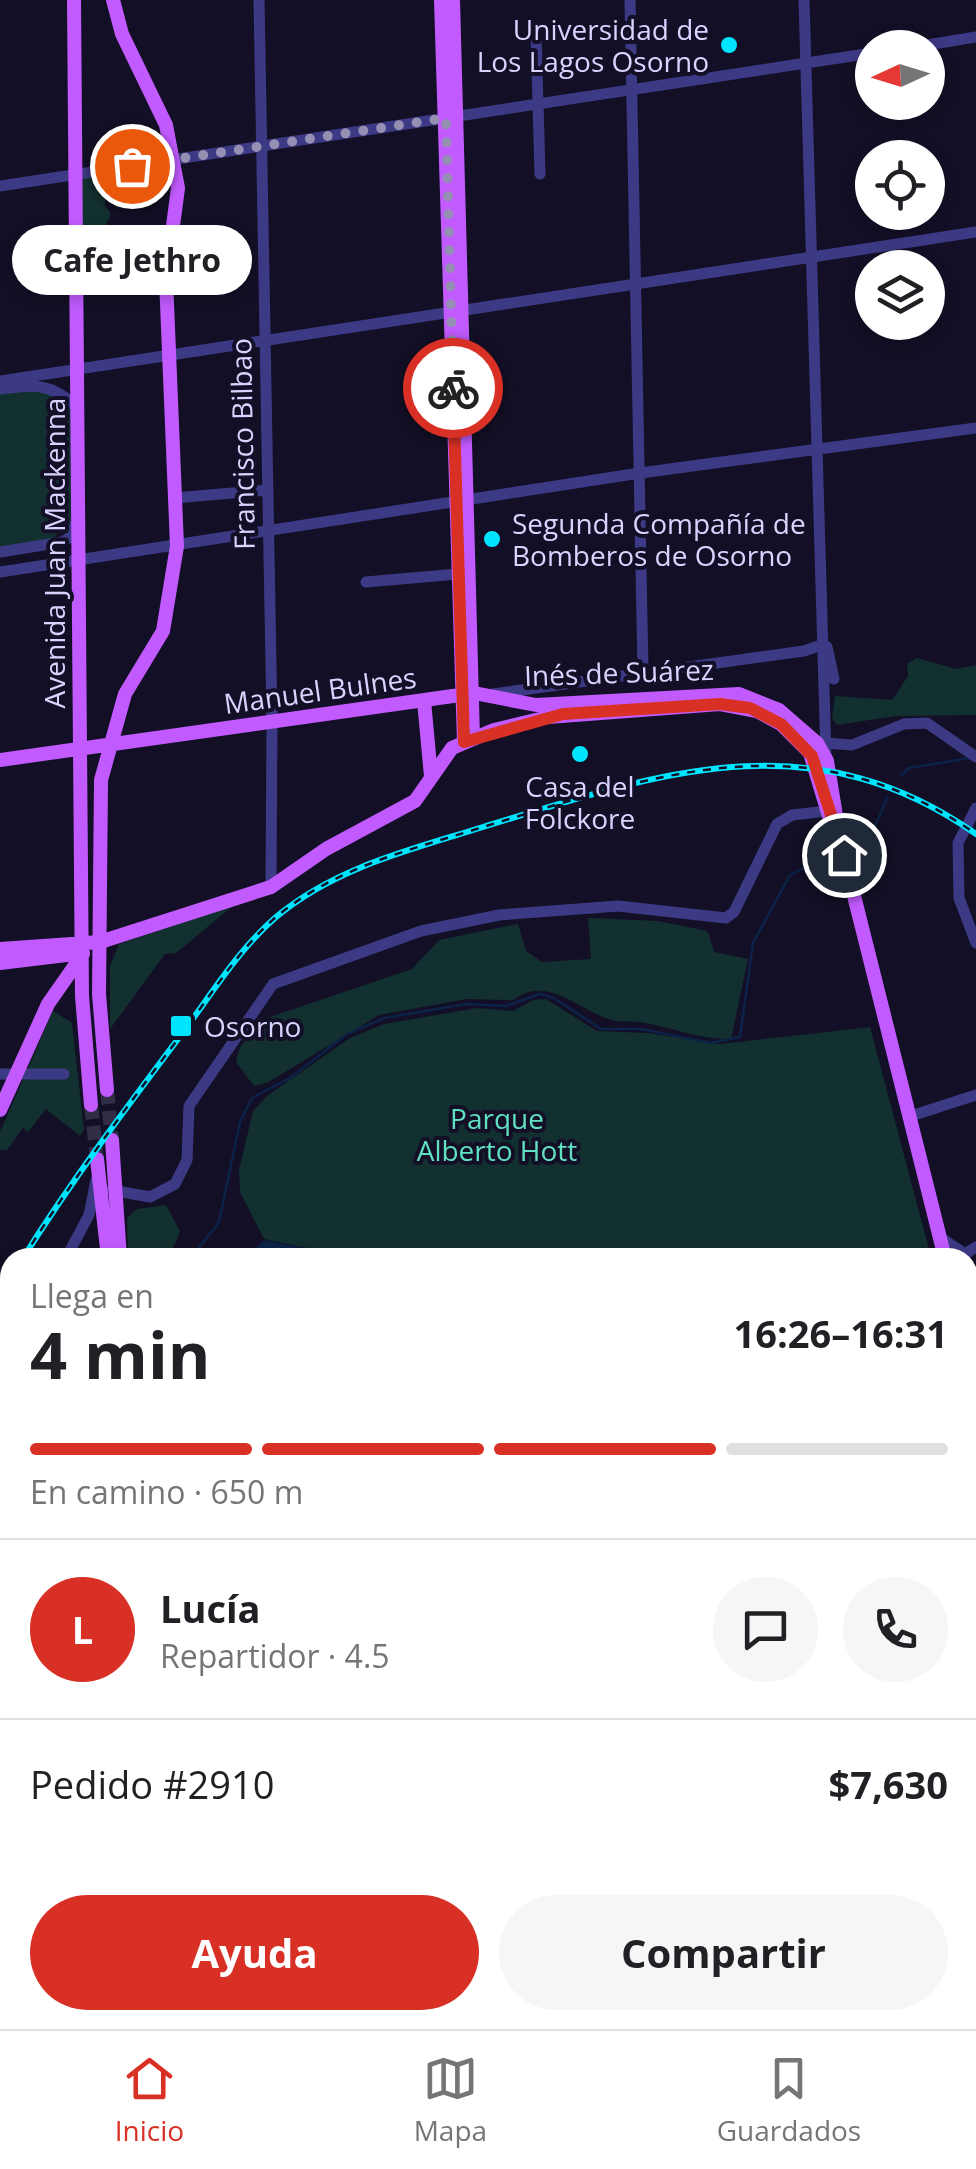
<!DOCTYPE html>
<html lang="es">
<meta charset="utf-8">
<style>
:root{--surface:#fff;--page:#f6f6f6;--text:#202124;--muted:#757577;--line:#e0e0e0;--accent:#d93025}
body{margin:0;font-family:"Open Sans",sans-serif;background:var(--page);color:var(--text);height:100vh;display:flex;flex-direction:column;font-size:38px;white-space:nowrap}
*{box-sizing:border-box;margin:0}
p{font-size:32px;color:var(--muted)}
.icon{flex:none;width:55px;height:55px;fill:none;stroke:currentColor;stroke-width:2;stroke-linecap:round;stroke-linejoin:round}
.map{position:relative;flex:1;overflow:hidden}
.side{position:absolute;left:0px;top:1248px;width:978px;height:782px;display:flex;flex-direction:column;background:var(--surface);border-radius:30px 30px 0 0;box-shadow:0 5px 15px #0003}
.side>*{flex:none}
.needle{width:65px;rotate:266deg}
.controls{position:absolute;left:855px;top:30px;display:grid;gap:20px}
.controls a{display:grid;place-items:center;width:90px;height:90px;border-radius:50%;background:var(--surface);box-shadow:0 5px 15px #0003;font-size:50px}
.pin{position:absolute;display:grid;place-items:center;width:85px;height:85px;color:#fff;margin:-42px;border:5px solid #fff;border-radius:50%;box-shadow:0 2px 10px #0007}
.courier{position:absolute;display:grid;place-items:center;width:100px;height:100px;margin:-50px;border:8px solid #d93025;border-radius:50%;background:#fff;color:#222;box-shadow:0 2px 12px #0007}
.bubble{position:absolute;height:70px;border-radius:35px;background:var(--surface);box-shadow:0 5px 15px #0003;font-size:32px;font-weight:700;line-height:70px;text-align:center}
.headline em{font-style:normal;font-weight:700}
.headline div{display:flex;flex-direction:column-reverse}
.headline{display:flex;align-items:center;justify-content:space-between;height:170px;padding:0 30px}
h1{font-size:65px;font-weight:700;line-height:75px}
.bar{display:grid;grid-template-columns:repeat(4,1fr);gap:15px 10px;align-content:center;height:120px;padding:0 30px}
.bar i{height:12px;border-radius:8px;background:var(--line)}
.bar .on{background:var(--accent)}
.bar p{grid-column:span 4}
.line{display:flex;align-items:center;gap:25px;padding:0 30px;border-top:2px solid var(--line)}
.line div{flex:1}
.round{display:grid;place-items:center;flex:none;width:105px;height:105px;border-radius:52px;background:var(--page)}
.button{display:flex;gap:20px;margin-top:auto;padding:20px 30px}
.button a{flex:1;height:115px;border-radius:60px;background:var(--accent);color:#fff;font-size:40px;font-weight:700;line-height:115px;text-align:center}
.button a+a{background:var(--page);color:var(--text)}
.tab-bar{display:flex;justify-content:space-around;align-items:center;height:140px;border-top:2px solid var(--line);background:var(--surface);font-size:28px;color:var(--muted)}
.tab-bar a{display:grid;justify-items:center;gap:5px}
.tab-bar .on{color:var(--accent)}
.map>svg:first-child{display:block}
</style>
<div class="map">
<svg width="976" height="2029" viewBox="0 0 976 2029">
<rect width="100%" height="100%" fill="#130f26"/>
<path fill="#12302f" d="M139 166 128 184 119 179 104 204 111 214 100 238 76 239V175Z
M46 388 73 408 74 518 51 540 0 548V393Z
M917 658 956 669 976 665V715L896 716 837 725 832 718 835 696 892 700 908 676 907 664Z
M234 905 176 953 165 954 110 1029V966L119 944Z
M588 918 658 921 703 930 708 932 714 952 748 959 731 1039C698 1040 670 1026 638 1022 631 1021 622 1022 615 1021 581 1013 548 973 513 1000L467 999 379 1015 267 1083 254 1086 236 1062 240 1047 261 1020 412 969 439 940 518 924 526 951 542 962 591 959Z
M546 999 597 1031 648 1033 720 1044 870 1027 931 1257H350L264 1239 240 1192 239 1170 253 1111 267 1096 350 1038 384 1024 477 1008 513 1011 533 1000Z
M53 1011 72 1023 84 1130 80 1136 46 1109 28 1132 23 1128 7 1150H0V1132Z
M166 1205 180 1231C169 1265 160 1258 128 1257L127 1218 137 1209Z
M976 1573V1703L968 1683V1578Z"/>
<path fill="#0c2248" d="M264 1240 350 1257H230L251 1252Z
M10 1465V1735L0 1754V1481Z
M968 1683 976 1703V1985L968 1977Z"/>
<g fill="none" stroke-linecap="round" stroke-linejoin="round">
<path stroke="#0c2248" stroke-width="2.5" d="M901 776 909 768 970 758
M850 846 873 831 887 798
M191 1258 219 1222 240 1122 252 1098 290 1078 347 1034 384 1018 466 1004 506 1006 540 994 554 998 601 1029H641L711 1043 740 1037 753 943 790 875 838 851"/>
<path stroke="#312d47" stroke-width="14" stroke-dasharray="14 7" stroke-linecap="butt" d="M107 1090 112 1140
M91 1105 97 1159"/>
<path stroke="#3d3a85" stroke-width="11" d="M259 0 272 721 271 887
M630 0 643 671
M804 0 826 757
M536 32 540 174
M909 48 976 37
M0 186 872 53
M0 381 976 232
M0 389C35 385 51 382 78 408
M174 498 268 490
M0 552 62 542 69 538 77 520
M0 572 640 473 976 428
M366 582 458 574
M827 647 834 679
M493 694 804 651 824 644
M825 743 852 745 904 724 927 723 976 757
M976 808 958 843 959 898 976 943
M0 1074H64
M914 1115 976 1095
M111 1190 150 1197 175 1184 187 1160 189 1106 273 984 421 931 499 915 618 906 726 918 734 912 777 824 792 815 827 811
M940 1237 965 1254 976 1247
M66 1258 89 1215 96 1180
M0 1453 10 1437
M0 1475 10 1487
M0 1922 10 1923
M317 2029V2020
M504 2029V2020
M818 2029 819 2020"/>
<path stroke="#c25bff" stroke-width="14" d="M74 0 82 996 91 1105
M441 0 464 742
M453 0 473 738
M424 701 431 776
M0 760 474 693 536 705 739 694 779 710 817 743 827 761 840 840 945 1258
M0 949 100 942 271 887 326 849 415 801 452 748 494 730 548 717 720 704 757 711 781 724 810 753 829 816
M0 963 83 953
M107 1090 99 994 101 780 125 694 163 631 177 546 166 279 178 188 166 125 122 34 113 0
M0 1110 48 1004 83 954
M112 1140 120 1258
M97 1159 108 1258
M968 1346 976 1380
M968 1568 976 1563
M124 2029V2020
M139 2029V2020
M689 2029V2020"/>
<g stroke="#00e5ff" stroke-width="6">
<path id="rail" d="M23 1258C72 1180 126 1108 181 1035 211 995 238 950 276 917 336 867 410 850 483 827 657 774 810 718 976 834
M0 1294 10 1279"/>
</g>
<use href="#rail" stroke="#130f26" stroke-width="2.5" stroke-dasharray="8" stroke-linecap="butt"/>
</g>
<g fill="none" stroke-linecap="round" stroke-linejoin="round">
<path stroke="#948fb3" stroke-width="10" stroke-dasharray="0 18" d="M132 166 446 118 453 388"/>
<path stroke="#d93025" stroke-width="12" d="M453 388 464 742 563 714 720 704 750 708 781 724 812 756 844 855"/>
</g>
<g fill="#00e5ff" stroke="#130f26" stroke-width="4">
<circle cx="729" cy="45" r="10"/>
<circle cx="492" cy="539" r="10"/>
<circle cx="580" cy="754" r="10"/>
<rect x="169" y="1014" width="24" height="24" rx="5"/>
</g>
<g text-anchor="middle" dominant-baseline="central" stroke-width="8" stroke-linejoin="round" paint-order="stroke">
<g font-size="28" fill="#d9d4ff" stroke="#130f26" text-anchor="start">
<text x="709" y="29" text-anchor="end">Universidad de<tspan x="709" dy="32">Los Lagos Osorno</tspan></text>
<text x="512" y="523">Segunda Compañía de<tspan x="512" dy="32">Bomberos de Osorno</tspan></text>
<text x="580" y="786" text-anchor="middle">Casa del<tspan x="580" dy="32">Folckore</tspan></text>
<text x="204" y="1026">Osorno</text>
</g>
<g font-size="28" fill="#d9d4ff" stroke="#130f26">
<text transform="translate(242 444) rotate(-91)">Francisco Bilbao</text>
<text transform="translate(54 553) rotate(-90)">Avenida Juan Mackenna</text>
<text transform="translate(619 672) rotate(-2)">Inés de Suárez</text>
<text transform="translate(320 690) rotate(-8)">Manuel Bulnes</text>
</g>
<g font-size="28" fill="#5fe0c0" stroke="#130f26">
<text x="497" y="1118">Parque<tspan x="497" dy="32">Alberto Hott</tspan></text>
</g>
</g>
</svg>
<div class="controls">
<a><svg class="needle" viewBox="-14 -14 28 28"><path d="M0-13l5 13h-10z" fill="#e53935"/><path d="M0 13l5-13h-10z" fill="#757577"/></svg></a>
<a><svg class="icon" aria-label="locate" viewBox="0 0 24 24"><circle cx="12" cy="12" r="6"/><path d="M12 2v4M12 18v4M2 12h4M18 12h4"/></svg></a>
<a><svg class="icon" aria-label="layers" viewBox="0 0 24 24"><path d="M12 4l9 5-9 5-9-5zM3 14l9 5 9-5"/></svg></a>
</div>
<div class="pin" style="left:132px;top:166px;background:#ea580c"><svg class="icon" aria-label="bag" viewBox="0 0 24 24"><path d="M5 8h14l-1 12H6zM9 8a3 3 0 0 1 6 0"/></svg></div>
<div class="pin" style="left:844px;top:855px;background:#1f2937"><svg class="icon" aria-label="home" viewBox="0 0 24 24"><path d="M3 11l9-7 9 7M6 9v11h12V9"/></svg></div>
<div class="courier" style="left:453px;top:388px"><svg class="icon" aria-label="bike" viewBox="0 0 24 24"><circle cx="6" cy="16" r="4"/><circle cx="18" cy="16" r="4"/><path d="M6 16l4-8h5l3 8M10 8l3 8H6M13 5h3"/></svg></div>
<div class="bubble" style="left:12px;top:225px;width:240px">Cafe Jethro</div>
<section class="side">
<div class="headline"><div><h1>4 min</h1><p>Llega en</p></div><em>16:26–16:31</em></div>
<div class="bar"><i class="on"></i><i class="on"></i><i class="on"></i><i></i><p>En camino · 650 m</p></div>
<div class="line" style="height:180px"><b class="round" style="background:var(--accent);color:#fff">L</b><div><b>Lucía</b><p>Repartidor · 4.5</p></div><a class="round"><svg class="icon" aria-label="chat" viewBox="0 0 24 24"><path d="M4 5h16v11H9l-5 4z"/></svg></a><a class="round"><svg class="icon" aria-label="phone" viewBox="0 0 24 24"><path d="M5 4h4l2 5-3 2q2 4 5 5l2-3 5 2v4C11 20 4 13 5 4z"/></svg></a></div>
<div class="line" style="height:130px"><div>Pedido #2910</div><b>$7,630</b></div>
<div class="button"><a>Ayuda</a><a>Compartir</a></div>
</section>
</div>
<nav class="tab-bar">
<a class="on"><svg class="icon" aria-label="home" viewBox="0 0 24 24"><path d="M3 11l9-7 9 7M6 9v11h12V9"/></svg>Inicio</a>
<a><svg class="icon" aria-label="map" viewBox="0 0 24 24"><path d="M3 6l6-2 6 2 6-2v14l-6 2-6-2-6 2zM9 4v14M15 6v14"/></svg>Mapa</a>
<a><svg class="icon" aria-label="saved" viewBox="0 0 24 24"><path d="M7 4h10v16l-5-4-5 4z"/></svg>Guardados</a>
</nav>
